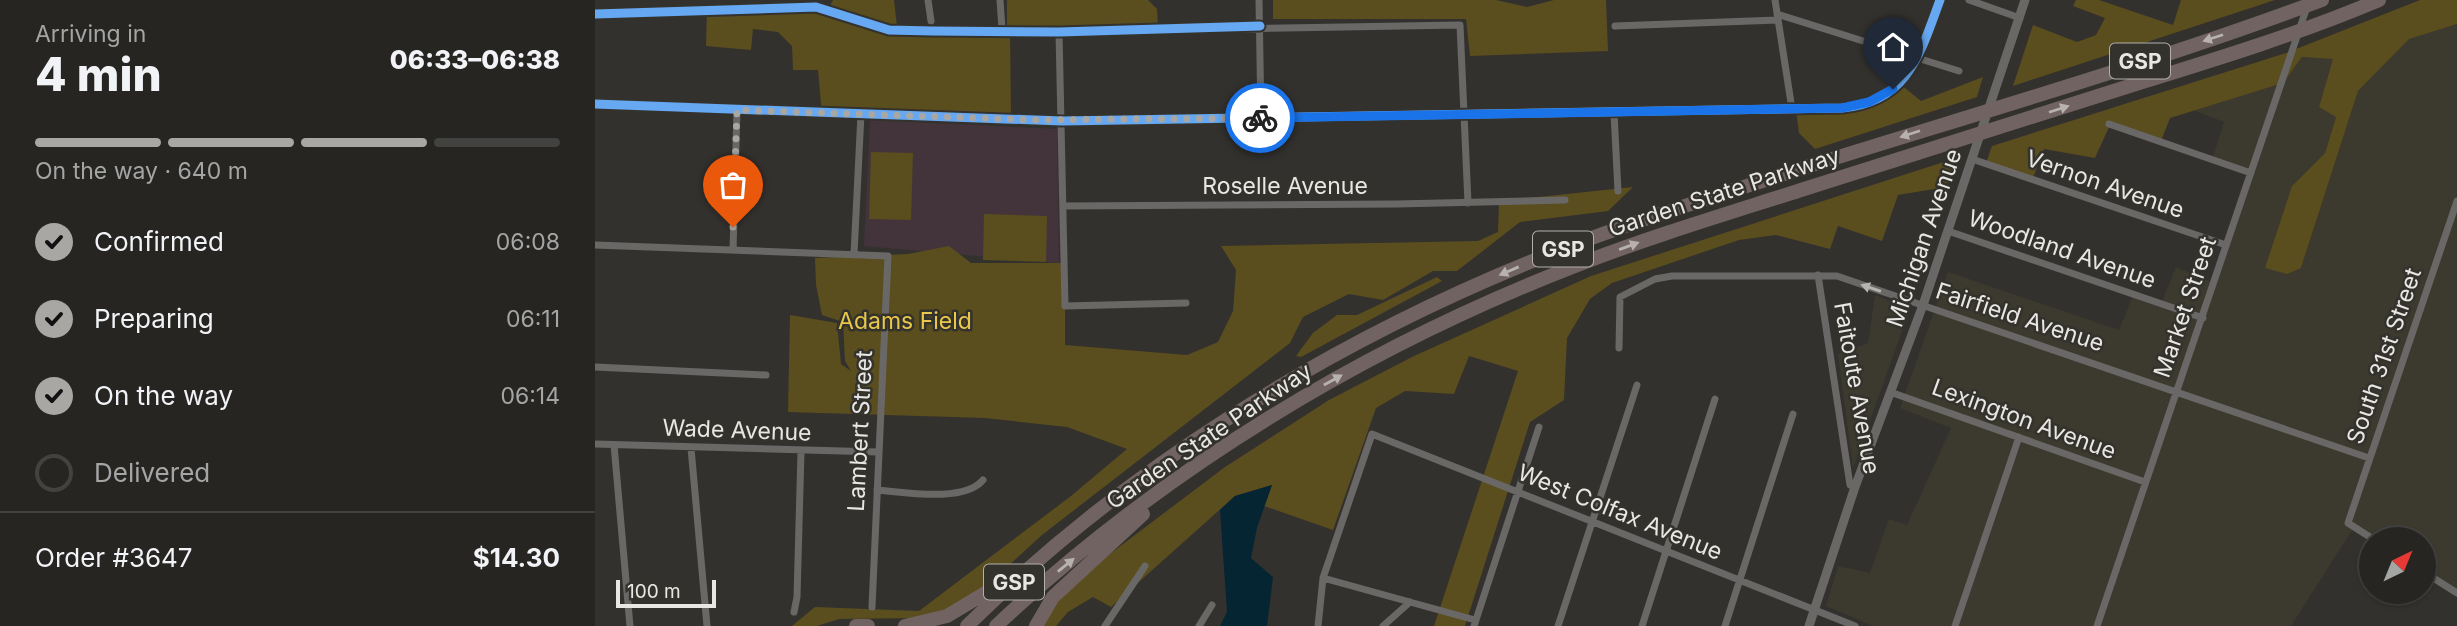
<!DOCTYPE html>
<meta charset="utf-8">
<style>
:root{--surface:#262522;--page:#2e2d2a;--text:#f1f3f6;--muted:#a4a5a5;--line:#424240;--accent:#a9a7a4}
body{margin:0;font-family:Inter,sans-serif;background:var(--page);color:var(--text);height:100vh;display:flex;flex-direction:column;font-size:26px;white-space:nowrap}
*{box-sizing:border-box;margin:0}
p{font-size:23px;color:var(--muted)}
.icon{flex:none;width:38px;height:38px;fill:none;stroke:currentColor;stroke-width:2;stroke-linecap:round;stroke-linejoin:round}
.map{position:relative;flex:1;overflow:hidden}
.details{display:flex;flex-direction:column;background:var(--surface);width:595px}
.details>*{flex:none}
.needle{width:46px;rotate:43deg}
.buttons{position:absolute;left:1764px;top:527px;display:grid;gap:14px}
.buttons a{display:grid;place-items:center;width:77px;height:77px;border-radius:50%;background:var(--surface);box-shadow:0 2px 5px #0004,0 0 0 2px var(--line);font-size:35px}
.scale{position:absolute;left:21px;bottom:18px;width:100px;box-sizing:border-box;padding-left:7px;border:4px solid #e8e7e3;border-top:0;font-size:19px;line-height:24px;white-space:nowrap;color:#e8e7e3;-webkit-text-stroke:5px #34322d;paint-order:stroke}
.pin{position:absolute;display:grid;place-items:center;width:60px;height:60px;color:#fff;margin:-72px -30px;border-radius:50% 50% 50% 0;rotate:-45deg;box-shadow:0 0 7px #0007}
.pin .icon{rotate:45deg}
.courier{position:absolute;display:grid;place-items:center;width:70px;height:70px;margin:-35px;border:5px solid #1a73e8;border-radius:50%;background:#fff;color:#222;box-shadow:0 2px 9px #0007}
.overview em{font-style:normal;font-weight:800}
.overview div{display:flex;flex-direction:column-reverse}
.overview{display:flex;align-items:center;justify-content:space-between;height:119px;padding:0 35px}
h1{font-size:46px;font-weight:800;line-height:52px}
.bar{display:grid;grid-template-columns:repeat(4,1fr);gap:10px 7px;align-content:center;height:84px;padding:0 35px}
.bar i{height:9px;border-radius:5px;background:var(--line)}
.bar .selected{background:var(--accent)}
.bar p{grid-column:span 4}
.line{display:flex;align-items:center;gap:18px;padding:0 35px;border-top:2px solid var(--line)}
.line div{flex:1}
ol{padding:0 35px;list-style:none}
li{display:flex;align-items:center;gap:21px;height:77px}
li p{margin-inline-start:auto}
li .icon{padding:7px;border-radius:50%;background:var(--accent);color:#111;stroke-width:4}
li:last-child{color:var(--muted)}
li i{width:38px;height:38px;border:4px solid var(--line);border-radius:50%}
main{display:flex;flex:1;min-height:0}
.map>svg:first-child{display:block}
</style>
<main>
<section class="details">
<div class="overview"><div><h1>4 min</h1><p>Arriving in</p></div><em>06:33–06:38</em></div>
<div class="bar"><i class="selected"></i><i class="selected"></i><i class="selected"></i><i></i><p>On the way · 640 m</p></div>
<ol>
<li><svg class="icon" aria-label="check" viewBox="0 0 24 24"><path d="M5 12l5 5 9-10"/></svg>Confirmed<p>06:08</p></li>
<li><svg class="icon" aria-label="check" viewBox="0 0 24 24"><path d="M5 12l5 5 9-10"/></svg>Preparing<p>06:11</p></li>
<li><svg class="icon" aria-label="check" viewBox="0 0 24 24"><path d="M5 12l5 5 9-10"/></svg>On the way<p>06:14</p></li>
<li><i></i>Delivered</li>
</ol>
<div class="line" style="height:91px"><div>Order #3647</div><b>$14.30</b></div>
</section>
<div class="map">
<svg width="1862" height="626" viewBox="0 0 1862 626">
<rect width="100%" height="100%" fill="#33312e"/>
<path fill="#3c392e" d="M1862 24V589L1829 568V539H1784L1761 524 1696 626H1278L1231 606 1243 566 1275 573 1294 519 1312 525 1356 428 1305 408 1353 272 1524 330 1538 295 1566 304 1581 267 1619 283 1657 173 1617 160 1629 122 1598 110 1688 83 1707 57 1739 59 1724 106 1741 116 1730 153 1697 186 1706 268 1763 91 1814 38Z
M1280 295 1315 309 1258 468 1243 354 1273 343Z"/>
<path fill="#43343b" d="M275 120 462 129 464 263 269 246Z"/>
<path fill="#5a4d1e" d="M238 0H299L302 27 412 25V0H553L562 9 563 27 415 30 416 118 227 115 223 70H198L197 46 183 32 158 29 156 50 111 46 112 10 231 13Z
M678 0H901L932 7 959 0H1011L1013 51 875 56 871 19H678Z
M1481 0H1504L1578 25 1586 0H1680L1418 86 1438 25 1482 42 1501 35 1510 18 1478 6Z
M1825 0H1862V24L1814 39 1763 91 1706 268 1692 274 1670 268 1697 186 1730 153 1741 117 1724 107 1738 59 1707 57 1688 83 1575 118 1566 141 1514 127 1500 158 1449 149 1437 180 1390 166 1397 146 1691 53Z
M1388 77 1382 97 1220 149 1204 133 1201 110 1264 109 1305 84 1326 101Z
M276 152 318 153 316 220 274 219Z
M1361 158 1351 187 1303 195 1287 241 1243 226 1235 249 1181 235 1144 240 1017 283 995 299 972 338 969 400 935 422 870 626H839L923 371 874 356 859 394 810 391 781 408 738 530 669 506 677 485 640 496 516 607 498 597 473 612 461 626H448V622L479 581 630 467 734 400 819 356 996 276Z
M1038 187 1013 211 925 222 862 271H838L788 300 754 294 708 317 695 343 447 535 390 587 345 613 325 618 244 619 222 626H197L220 607 324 611 476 496 532 449 472 427 390 418 193 412 195 315 242 323 246 364 256 371 250 361 248 322 227 315 221 285 220 258 313 254 354 246 376 263H470V345L592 355 623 342 638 311 641 270 626 246 883 241 903 232 904 201Z
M389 214 452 216 451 262 388 260Z
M842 277 847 281 706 357 701 356 718 333 742 315H762Z"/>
<path fill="#062532" d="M677 485 662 528 656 558 678 577 672 626H625L632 612 625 510 640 496Z"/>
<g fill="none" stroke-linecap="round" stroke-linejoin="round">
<path stroke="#696866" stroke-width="7" d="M333 0 336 21
M405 0 407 29 464 32 865 25 873 203
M664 0 666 118
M1180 0 1197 109
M1374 0 1425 18
M0 14 221 7
M1182 14 1364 71
M1020 26 1183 20
M464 32 470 306 591 303
M0 104 467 121 1247 108C1313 102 1325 54 1345 0
M1019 113 1023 191
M1514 124 1656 173
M1377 159 1631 245
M468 206 802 204 970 200
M1353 231 1608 318
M0 245 293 256 277 607
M138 250 142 110
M259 254 266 114
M1223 275 1255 485 1260 487
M1024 348 1025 297 1060 279 1077 276H1242L1774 458
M0 367 171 375
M1295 392 1550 482
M0 444 283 452
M19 445 35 626
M96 448 112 626
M282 490C309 492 369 503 388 480
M1778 539 1753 523 1862 201
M1829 572 1862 593
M728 578 880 620
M199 612 202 597 206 452
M510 626 550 566
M604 626 617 605
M723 626 728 578 777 434 1260 626
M788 626 815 602
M879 626 944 427
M963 626 1042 385
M1047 626 1120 399
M1130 626 1198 414
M1360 626 1424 437
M1502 626 1712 7"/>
<path stroke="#696866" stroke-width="9" d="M1214 626 1260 487 1328 305 1430 0"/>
<path stroke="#716362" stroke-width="14" d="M261 626H273
M310 626 352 616 407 583
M372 626C531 469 729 346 935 262 1017 228 1102 202 1186 175 1366 118 1550 66 1727 0
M401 626C567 470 768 348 980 266 1054 237 1131 214 1206 190 1319 154 1432 119 1544 83 1625 58 1706 33 1784 0
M441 626 458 597 548 514"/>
<g stroke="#34322d" stroke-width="13">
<path id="cycleway" d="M0 14 221 7 294 30 337 31 464 32 665 26
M0 104 467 121 1247 108C1313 102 1325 54 1345 0"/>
</g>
<use href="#cycleway" stroke="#66a8f1" stroke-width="9"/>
</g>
<defs><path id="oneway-solid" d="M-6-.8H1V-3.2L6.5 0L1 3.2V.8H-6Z" transform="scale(1.75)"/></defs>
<g fill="#b8b2af">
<use href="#oneway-solid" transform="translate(1618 38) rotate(162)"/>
<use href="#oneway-solid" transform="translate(1464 109) rotate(-18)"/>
<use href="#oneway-solid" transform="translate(1315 134) rotate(162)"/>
<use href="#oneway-solid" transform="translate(1034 246) rotate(-20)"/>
<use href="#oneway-solid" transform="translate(914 271) rotate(157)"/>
<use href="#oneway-solid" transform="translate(738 380) rotate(-29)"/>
<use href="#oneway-solid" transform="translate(471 565) rotate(-39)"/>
</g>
<use fill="#b5b4b1" href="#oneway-solid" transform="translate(1276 288) rotate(-161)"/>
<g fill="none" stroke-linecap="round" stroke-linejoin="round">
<path stroke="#a9a7a4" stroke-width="7" stroke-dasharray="0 12.6" d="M138 227 142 110 443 120 665 118"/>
<path stroke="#1a73e8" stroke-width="9" d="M665 118 1247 108 1274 102 1298 89"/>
</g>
<g text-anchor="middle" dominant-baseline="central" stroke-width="5" stroke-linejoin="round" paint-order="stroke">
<g fill="#34322d" stroke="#b2b1ac" stroke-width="2">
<rect x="1515" y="43.5" width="60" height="35" rx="5"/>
<rect x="938" y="231.5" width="60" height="35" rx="5"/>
<rect x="389" y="564.5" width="60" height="35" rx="5"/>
</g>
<g font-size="21" font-weight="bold" fill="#e8e7e3">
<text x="1545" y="61">GSP</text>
<text x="968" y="249">GSP</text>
<text x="419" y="582">GSP</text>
</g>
<g font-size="23" fill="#e8e7e3" stroke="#34322d">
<text transform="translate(1510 184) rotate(19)">Vernon Avenue</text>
<text x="690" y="186">Roselle Avenue</text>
<text transform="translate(1129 192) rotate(-18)">Garden State Parkway</text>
<text transform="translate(1329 238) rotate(-71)">Michigan Avenue</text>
<text transform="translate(1467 249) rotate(19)">Woodland Avenue</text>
<text transform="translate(1590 307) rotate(-71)">Market Street</text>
<text transform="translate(1425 317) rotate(18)">Fairfield Avenue</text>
<text transform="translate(1789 356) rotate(-71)">South 31st Street</text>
<text transform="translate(1262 388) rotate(80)">Faitoute Avenue</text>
<text transform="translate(1429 419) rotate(20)">Lexington Avenue</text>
<text transform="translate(142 430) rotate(2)">Wade Avenue</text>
<text transform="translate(265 431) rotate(-87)">Lambert Street</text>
<text transform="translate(614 436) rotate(-34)">Garden State Parkway</text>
<text transform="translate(1025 512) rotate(22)">West Colfax Avenue</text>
</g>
<g font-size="23" fill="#e9c749" stroke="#34322d">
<text x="310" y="321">Adams Field</text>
</g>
</g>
</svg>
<div class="buttons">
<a><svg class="needle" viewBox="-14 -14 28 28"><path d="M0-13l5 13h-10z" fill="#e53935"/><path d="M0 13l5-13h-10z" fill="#a4a5a5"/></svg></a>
</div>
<div class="scale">100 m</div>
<div class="pin" style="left:138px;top:227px;background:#ea580c"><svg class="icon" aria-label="bag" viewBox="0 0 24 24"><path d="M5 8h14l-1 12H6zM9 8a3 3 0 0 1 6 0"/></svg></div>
<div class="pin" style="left:1298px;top:89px;background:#1f2937"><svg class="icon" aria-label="home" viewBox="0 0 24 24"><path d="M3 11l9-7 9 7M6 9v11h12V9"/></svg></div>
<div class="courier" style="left:665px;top:118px"><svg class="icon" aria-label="bike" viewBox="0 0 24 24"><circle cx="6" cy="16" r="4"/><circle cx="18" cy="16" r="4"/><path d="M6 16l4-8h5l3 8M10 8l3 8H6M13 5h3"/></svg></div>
</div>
</main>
